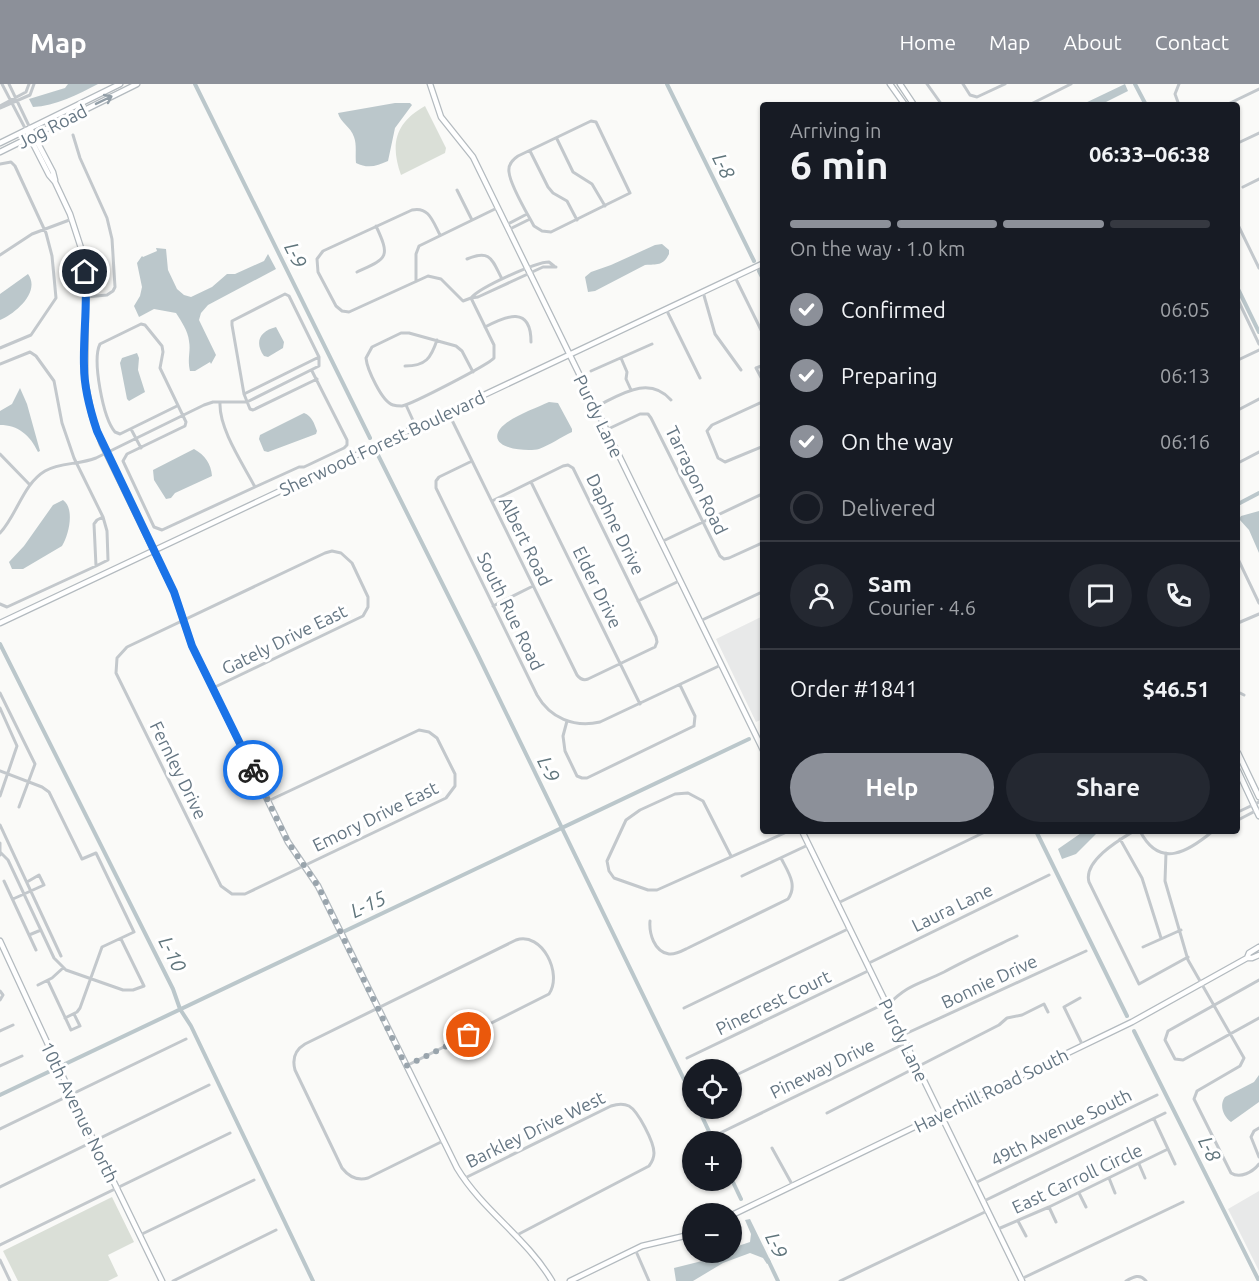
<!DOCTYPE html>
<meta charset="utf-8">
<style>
:root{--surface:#171b24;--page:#242831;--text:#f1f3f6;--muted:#9ea1a6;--line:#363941;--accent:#8c9099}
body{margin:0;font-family:Ubuntu,sans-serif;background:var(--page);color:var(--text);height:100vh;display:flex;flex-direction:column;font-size:22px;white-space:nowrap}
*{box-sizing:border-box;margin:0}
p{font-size:20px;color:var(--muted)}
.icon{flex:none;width:33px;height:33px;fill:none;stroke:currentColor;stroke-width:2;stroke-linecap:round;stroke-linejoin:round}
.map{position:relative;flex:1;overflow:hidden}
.panel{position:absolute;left:760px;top:18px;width:480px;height:732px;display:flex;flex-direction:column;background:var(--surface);border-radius:6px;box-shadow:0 2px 4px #0004}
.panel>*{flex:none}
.fabs{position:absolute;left:682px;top:975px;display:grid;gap:12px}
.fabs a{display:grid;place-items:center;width:60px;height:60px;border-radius:50%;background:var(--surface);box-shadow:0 2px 4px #0004;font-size:30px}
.pin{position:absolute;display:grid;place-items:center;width:51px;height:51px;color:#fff;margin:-26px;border:3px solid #fff;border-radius:50%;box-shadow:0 2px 6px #0007}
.courier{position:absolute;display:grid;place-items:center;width:60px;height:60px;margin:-30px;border:4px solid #1a73e8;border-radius:50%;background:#fff;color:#222;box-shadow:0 2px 8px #0007}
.overview em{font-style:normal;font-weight:700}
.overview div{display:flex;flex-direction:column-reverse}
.overview{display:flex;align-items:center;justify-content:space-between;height:102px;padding:0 30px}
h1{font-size:39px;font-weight:700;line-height:45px}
.bar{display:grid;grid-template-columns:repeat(4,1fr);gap:9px 6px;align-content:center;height:72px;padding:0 30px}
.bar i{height:8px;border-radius:4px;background:var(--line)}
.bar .on{background:var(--accent)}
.bar p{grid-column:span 4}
.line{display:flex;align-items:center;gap:15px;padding:0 30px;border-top:2px solid var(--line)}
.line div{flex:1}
.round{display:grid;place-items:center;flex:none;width:63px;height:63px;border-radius:32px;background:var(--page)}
ol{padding:0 30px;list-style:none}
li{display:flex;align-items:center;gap:18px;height:66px}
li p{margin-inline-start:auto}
li .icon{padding:6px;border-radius:50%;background:var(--accent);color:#fff;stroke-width:4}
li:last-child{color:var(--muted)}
li i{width:33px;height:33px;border:3px solid var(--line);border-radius:50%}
.primary-button{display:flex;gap:12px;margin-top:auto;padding:12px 30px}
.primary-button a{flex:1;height:69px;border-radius:36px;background:var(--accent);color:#fff;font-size:24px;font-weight:700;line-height:69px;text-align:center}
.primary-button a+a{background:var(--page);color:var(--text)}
header{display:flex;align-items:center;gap:36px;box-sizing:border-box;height:84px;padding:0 30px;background:var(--accent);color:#fff}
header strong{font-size:28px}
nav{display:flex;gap:33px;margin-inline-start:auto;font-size:21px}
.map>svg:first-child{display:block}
</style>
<header>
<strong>Map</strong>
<nav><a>Home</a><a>Map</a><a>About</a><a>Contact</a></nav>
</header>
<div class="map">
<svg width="1259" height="1197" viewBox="0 0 1259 1197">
<rect width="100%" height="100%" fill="#fafaf8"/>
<path fill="#e8e9e9" d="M763 532V635L756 638 716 555Z
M1259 1107V1187L1228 1125Z"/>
<path fill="#dadfd7" d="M425 22 446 64 445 69 401 91C390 60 395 39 425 22Z
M112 1113 134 1158 108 1171 118 1192 108 1197H18L3 1167Z"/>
<path fill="#bbc7cb" d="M68 0H98C79 10 55 22 33 23L29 15 65 4Z
M1125 0 1128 7 1100 21H1081Z
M395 19H410L412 21 395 44 388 77C377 82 368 85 356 79 355 71 357 61 354 53 351 43 340 38 338 29Z
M662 160 669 166V170C663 182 657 180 645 181L595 207 588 208 585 193 591 188 611 181 655 161Z
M156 164 166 165 168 186 177 205 184 211 191 213 212 203 227 190H235L264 177 268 170 276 185 208 221 201 229 199 236 216 271 211 280 210 278 195 287H190C187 274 191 268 189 257 188 247 181 237 176 229L154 225 139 233 134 222 140 212 142 203 137 179 142 172 143 173 157 167Z
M28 190C41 208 15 230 0 236V210Z
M276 243 284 258 283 264 268 273 264 272C254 258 260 247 276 243Z
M137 269 139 274 138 286 145 308 129 317 127 315 120 279 122 274Z
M20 304 27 320 40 367 38 368C30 351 18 341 0 341V327L12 320Z
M549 318 558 319 572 345V348C561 353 550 361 539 365 528 368 486 365 500 345 508 334 536 324 549 318Z
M304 329C312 332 314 339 317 347L316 350 268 368 264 367 259 355 260 351Z
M194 365C205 371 211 380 212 392L175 409 171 414 166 415 154 396 153 386Z
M63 416C75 424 69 451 62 462L23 485H12L9 478 24 462 53 421Z
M1259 427V469L1249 446 1239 435 1241 432Z
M1084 747H1099L1076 770 1062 775 1058 765Z
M1259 991V1018L1231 1038C1223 1032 1219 1021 1225 1013L1254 998Z
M750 1135 771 1178 767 1180 763 1174 750 1169 723 1179 693 1197H676L674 1184 706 1176 722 1169 732 1168V1164L750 1158 751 1150 745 1136Z"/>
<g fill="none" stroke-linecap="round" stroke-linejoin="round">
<path stroke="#bbc7cb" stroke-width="4" d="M195 0 370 354
M667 0 754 177
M1135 0 1146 21
M759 187 764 197
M1238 205 1259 248
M377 369 477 569 693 1014
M1238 420 1259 409
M0 560 173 905 180 925 191 942 313 1197
M762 648H764
M1036 747 1127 932
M1134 947 1259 1197
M0 1011 749 655
M698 1024 714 1058
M732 1096 741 1115
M768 1176 778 1197"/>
<g stroke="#b3babf" stroke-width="7">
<path id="secondary" d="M430 0 441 33 473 73 764 668
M890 0 905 21
M900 0 914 21
M30 44 53 88 55 96
M26 46 49 91 55 98 70 130 81 164 86 201 85 297 92 332 102 360 174 508 192 562 268 717 288 758 318 802 457 1084C483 1127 526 1153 552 1197
M0 59 120 0
M0 68 137 0
M0 539 764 179
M1238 669 1259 713
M1238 687 1259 732
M802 747 1022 1197
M0 857 71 1010 162 1197
M1247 874 1249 869 1259 863
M732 1131 1132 938 1247 874H1252L1259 871
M570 1197 642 1162 693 1150"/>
</g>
<path stroke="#c3c8cc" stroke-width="3" d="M2 0 26 46
M9 0 30 44
M927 0 942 21
M963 0 970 11 977 13 1005 0
M1179 0 1175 10 1179 21
M1029 21 1071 0
M1226 21 1259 5
M0 22 26 8 29 0
M0 24 30 11 34 0
M591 37 596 38 630 109 551 148 542 147 534 142C527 129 510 101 509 88 508 81 512 76 518 72Z
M73 51 80 74 107 134 112 155 115 203 113 207 107 211 86 213
M557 55 573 88 592 100 605 122
M1238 59 1259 49
M530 67 548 103 553 109 567 117 577 136
M0 80 11 78 15 82 46 149 52 172 56 214 31 251 0 264
M1243 103 1259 95
M457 106 472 136
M506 141 527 130
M1238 141 1259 184
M508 146 530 135
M440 151C433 138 429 122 412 126L323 167 317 175 318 188 336 222 342 227 349 228 428 192 441 195 463 217 471 214 478 213 543 183H556
M0 171 32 150 72 135
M467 175C491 165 492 176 502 195
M357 188C387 174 391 174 376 142
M735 193 764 252
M416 197V170L419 162 497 124
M703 208 715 250 741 286
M471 214 494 261V274C488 281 412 320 402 322 399 322 396 322 393 321 382 318 367 285 366 274L372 263 401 249H409L456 262 462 267 473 288
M471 214C480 203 536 178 549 178L554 182
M1238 216 1259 260
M666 225 700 294
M485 243C506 232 531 221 531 258
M621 274 627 288 626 295 631 306
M1238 276 1259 266
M0 280 30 268 36 272 54 297 62 339 74 374 103 433 107 447 108 476 96 482 7 523 0 520
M764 281 756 284 764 299
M405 282C426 282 431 274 437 256
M591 287 652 260
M244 310 319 273 289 212 285 210 232 237V241L244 310 250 325 253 326 317 295
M764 317 712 341 707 347 718 374 725 378 764 362
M220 319C219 345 243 380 255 403L299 383H304L344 364 347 361V356L312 287
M406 321 416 343
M177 322 120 350 115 348C103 334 92 276 100 260L141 240 145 241 162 262 163 268 160 284 186 338 185 342 127 370 123 377 154 443 162 446 255 403
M595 323C619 312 648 290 671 316
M1238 326 1259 315
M448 328 577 591C580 595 583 597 588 595L655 563 657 558 656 553 573 384 568 381 563 382 492 417
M131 345 141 364
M606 346 640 330H648L651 334 720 472 724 475 729 474 764 458
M0 370 30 401
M472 377 439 393 436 397V404L537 611C550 634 574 644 600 638L721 581
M1238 379 1259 368
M531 398 640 620
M0 449C17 431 23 400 45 387 60 378 79 381 96 374L204 321 213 318H247L319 282V273
M661 458 764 409
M1238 475 1259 519
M96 482 94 440 97 436 103 433
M638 517 679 497
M493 522 533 502
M700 537 764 507
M1238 539 1259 530
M213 604 363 532 368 523V513L352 479 341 469 332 467 325 469 127 563 117 574 116 589 221 802 232 810H245L446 714 455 702V690L437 654 429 648 419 646 268 717
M1238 608 1244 611
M0 609 35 680 19 723
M0 624 17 662 0 712
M567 637 563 652 565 667 577 692 582 694H587L694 642 695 632 680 601
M0 687 42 703 49 708 82 775 96 769 134 848 102 863 80 924 77 928 65 934
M1238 728 1259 718
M1238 736 1259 725
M0 741 61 872
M1134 747C1119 756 1083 777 1089 798L1139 900 1188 873
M1140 747C1160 786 1189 767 1213 747
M1120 755 1142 794 1161 854
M0 759V771
M0 768 8 776 54 874 66 886 123 906H133L144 902 121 855
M1166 769 1165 797 1188 876 1244 974 1240 982 1197 1007 1194 1015 1231 1089C1240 1095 1253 1088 1259 1080
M731 772 703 717 688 709 675 710 640 726 626 736 607 777 609 787 614 794 648 806H657L789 747
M742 792 808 761
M4 797 36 866
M13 815 44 801 39 791 27 798
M838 819 987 747
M650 837C649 849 654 868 669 870 675 871 682 867 688 864L788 815C798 801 788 788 781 774
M29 851 41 846
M1143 863 1181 846
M867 880 1049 791
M1259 896 1168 947 1165 956 1175 975 1183 976 1259 934
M48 897 71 946 80 942 74 930
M38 901 52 894 63 884
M0 907 3 911 0 916
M1080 914 1064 923 1083 962
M888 921C908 900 920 900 944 888 968 875 992 864 1017 852
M684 924 850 844
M0 947 13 941
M903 951 1086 867
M687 974 870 886
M0 982 22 972
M406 982 549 910C563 890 542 847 516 856L305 960C295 966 292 975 295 986L342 1084C349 1093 357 1097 368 1094L443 1057
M732 993 886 919
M827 1029 999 941 1007 934 1022 931 1044 920 1048 928
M1154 1035 1175 1080
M1259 1044 1254 1047 1251 1053 1259 1073
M0 1045 186 955
M721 1058 718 1050 906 959
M772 1064 793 1102
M1139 1080 1145 1094
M465 1094 611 1022C617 1020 623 1019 629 1022 638 1027 654 1058 654 1069 654 1074 652 1078 649 1082L517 1151
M1109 1094 1115 1109
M975 1099 1157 1011
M0 1103 209 1001
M1079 1109 1086 1123
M984 1117 1165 1029
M1049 1123 1056 1138
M1018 1137 1026 1152
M998 1145 1049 1123 1168 1065
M140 1151 254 1096
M0 1161 230 1049
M635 1165 649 1197
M0 1176 10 1197
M1021 1195 1183 1118
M173 1197 276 1146
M840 1197 987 1127
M1126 1197C1133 1193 1140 1189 1146 1197"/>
<use href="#secondary" stroke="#fff" stroke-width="4.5"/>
</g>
<defs><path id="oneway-shaft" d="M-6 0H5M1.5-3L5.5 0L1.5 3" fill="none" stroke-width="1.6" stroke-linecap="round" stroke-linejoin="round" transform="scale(1.5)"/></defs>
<use stroke="#939fa8" href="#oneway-shaft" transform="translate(104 16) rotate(-26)"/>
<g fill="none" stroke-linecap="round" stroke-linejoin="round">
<path stroke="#99a4ac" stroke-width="6" stroke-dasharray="0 10.8" d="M253 686 288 758 318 802 406 982 469 951"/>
<path stroke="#1a73e8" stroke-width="8" d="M85 188C88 219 83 251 84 282 84 304 90 326 97 347L174 508 192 562 253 686"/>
</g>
<g text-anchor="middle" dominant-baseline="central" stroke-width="6" stroke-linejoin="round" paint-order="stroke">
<g font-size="18" fill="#657683" stroke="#fff">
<text transform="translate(52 42) rotate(-27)">Jog Road</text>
<text transform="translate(599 332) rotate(64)">Purdy Lane</text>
<text transform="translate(382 359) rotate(-25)">Sherwood Forest Boulevard</text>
<text transform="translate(697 396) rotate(64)">Tarragon Road</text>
<text transform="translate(616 440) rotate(64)">Daphne Drive</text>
<text transform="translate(526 457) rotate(64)">Albert Road</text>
<text transform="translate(598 503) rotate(64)">Elder Drive</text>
<text transform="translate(511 527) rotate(64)">South Rue Road</text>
<text transform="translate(284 555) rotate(-26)">Gately Drive East</text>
<text transform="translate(179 686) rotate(64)">Fernley Drive</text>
<text transform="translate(375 732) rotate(-26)">Emory Drive East</text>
<text transform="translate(952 823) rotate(-26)">Laura Lane</text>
<text transform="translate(989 897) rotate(-25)">Bonnie Drive</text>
<text transform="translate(773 918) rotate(-26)">Pinecrest Court</text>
<text transform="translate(904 956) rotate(64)">Purdy Lane</text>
<text transform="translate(822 984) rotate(-26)">Pineway Drive</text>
<text transform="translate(991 1006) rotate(-26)">Haverhill Road South</text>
<text transform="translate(80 1028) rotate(64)">10th Avenue North</text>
<text transform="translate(1061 1043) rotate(-26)">49th Avenue South</text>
<text transform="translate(535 1045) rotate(-26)">Barkley Drive West</text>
<text transform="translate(1077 1094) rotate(-25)">East Carroll Circle</text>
</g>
<g font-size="20" font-style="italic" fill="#60757c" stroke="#fff">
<text transform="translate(724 82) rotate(64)">L-8</text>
<text transform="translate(296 171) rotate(64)">L-9</text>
<text transform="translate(549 685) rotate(64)">L-9</text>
<text transform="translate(368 820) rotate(-25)">L-15</text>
<text transform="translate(173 870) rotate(63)">L-10</text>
<text transform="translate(1210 1065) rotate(64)">L-8</text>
<text transform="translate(777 1161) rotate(65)">L-9</text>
</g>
</g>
</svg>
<div class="fabs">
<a><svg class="icon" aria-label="locate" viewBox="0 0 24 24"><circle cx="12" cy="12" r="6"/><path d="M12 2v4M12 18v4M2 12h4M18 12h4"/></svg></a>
<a>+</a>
<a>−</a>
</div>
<div class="pin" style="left:469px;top:951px;background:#ea580c"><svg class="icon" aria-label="bag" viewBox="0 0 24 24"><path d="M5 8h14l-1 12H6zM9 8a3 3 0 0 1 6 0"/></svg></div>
<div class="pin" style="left:85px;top:188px;background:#1f2937"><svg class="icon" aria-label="home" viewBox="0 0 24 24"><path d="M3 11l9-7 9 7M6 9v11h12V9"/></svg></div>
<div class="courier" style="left:253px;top:686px"><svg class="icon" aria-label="bike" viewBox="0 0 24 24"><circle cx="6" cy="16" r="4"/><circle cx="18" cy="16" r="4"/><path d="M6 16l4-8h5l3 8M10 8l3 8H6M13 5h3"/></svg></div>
<section class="panel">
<div class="overview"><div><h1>6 min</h1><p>Arriving in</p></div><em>06:33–06:38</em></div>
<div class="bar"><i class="on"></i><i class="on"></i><i class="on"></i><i></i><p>On the way · 1.0 km</p></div>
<ol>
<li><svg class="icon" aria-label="check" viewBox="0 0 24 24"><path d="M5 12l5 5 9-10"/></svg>Confirmed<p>06:05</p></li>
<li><svg class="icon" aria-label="check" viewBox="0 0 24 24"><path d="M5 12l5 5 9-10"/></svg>Preparing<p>06:13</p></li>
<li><svg class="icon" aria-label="check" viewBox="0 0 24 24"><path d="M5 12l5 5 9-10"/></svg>On the way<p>06:16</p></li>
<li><i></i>Delivered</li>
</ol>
<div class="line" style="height:108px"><a class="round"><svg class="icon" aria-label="person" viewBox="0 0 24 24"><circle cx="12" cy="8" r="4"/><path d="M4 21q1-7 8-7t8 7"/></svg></a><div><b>Sam</b><p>Courier · 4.6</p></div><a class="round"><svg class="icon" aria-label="chat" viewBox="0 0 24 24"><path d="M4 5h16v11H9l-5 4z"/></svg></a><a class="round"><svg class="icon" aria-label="phone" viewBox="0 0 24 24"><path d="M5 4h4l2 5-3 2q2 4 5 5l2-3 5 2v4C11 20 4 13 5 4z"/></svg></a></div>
<div class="line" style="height:78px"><div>Order #1841</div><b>$46.51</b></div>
<div class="primary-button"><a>Help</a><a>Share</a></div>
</section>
</div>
